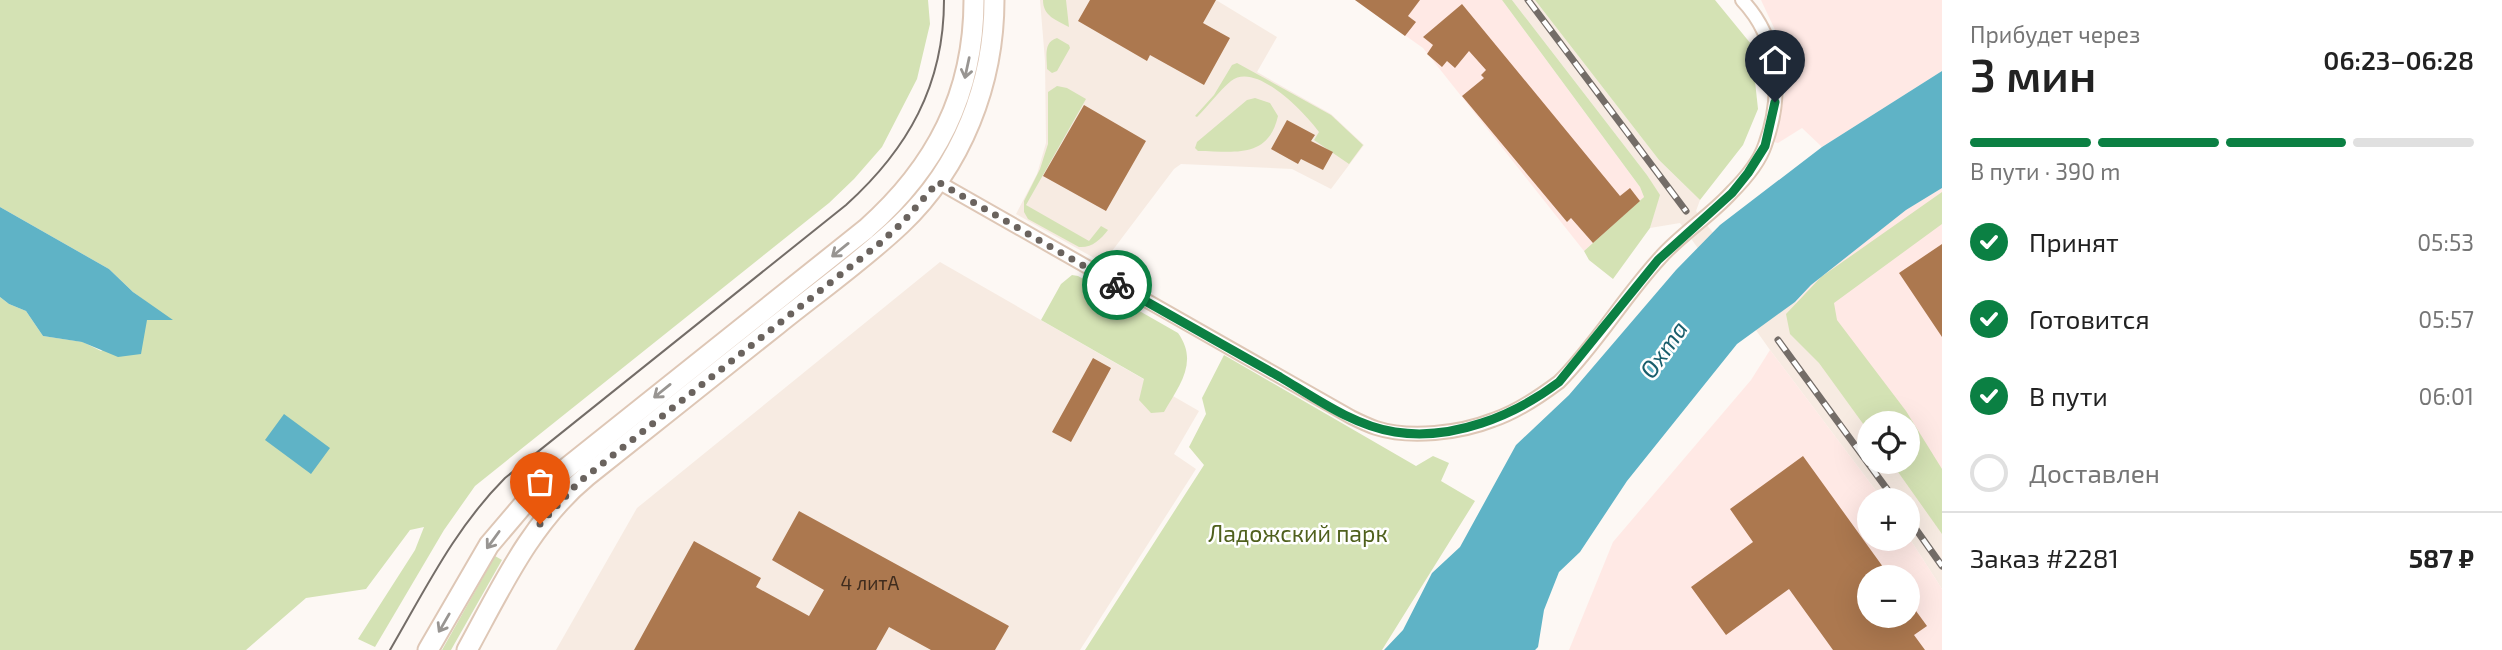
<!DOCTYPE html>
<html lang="ru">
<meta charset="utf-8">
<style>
:root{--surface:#fff;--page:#f6f6f6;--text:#222;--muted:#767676;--line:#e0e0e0;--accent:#0b8043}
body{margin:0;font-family:"Exo 2",sans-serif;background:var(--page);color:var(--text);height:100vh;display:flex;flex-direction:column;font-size:26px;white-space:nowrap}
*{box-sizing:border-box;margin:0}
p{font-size:23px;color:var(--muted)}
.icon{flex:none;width:38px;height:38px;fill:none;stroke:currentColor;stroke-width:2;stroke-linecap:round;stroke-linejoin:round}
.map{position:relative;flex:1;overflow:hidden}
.side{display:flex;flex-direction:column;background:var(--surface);width:560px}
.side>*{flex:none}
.fabs{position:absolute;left:1857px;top:411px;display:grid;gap:14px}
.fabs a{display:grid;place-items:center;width:63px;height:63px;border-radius:50%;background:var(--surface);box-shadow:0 7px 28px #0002;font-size:35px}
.pin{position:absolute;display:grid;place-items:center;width:60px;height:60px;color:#fff;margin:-72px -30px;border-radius:50% 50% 50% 0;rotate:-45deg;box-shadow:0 0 7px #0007}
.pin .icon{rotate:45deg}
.courier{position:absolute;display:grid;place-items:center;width:70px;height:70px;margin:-35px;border:5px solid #0b8043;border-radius:50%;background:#fff;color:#222;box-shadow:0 2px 9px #0007}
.headline em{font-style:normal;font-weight:600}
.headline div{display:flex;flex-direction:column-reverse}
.headline{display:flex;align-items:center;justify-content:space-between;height:119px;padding:0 28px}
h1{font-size:46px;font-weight:600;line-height:52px}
.bar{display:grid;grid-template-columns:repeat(4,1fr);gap:10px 7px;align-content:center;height:84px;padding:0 28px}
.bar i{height:9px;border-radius:5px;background:var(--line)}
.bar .current{background:var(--accent)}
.bar p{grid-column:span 4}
.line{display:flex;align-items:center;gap:18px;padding:0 28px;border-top:2px solid var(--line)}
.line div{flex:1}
ol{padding:0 28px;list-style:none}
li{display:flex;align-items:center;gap:21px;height:77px}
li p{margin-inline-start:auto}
li .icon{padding:7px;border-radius:50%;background:var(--accent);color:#fff;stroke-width:4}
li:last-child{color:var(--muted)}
li i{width:38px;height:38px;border:4px solid var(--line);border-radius:50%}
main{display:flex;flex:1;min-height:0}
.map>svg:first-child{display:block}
</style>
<main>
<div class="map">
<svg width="1942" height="650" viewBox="0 0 1942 650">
<rect width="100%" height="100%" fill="#fdf8f4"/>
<path fill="#f7ebe2" d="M1040 0H1216L1277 37 1257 72 1331 114 1364 145 1331 189 1292 169 1181 164 1174 169 1103 263 1016 214 1037 174 1046 143 1045 61Z
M1512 0H1535L1659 160 1700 200 1696 211 1774 311 1796 302 1881 423 1869 424V462H1908L1942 510V589L1908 536V500H1883L1770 350 1680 223 1650 228 1659 195 1647 175Z
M940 262 1199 411 1174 454 1196 469 1080 650H556L637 508Z"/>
<path fill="#ffe9e5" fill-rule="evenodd" d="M1355 0H1502L1640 187 1644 197 1584 251 1423 48Z
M1761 0H1942V71L1822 147 1802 128 1778 143 1774 142 1790 71 1788 58Z
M1942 188V510L1908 424 1881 423 1796 302 1811 285 1906 210Z
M1770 350 1883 500H1869V539H1908V536L1942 589V650H1569L1613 542 1751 380ZM1869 578H1908V616H1869Z"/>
<path fill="#d4e2b4" d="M0 0H928L930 24 917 79 882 147 854 179 829 203 475 486 444 530 375 647 358 639 415 550 424 527 410 530 366 589 306 598 246 650H0V297L9 304 26 311 43 336 83 342 101 351 147 320H171L133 292 109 269 0 207Z
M1043 0H1066L1069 27C1056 20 1043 16 1043 0Z
M1502 0H1512L1647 175 1660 195 1650 228 1613 279 1589 260 1584 251 1644 197 1640 187Z
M1535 0H1715L1751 44 1758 109 1743 145 1700 200 1659 160Z
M1057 38 1069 45 1070 48 1057 71 1052 73 1047 69C1047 57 1043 42 1057 38Z
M1237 63 1331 115 1363 145 1349 164 1314 140 1319 132C1305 113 1256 61 1231 81 1219 91 1208 106 1197 117L1195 116 1214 95 1232 65Z
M1057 86 1067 88 1086 99 1026 205 1089 241 1101 226 1108 230C1100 240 1092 248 1079 247L1028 219 1024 212V201L1040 169 1048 144V92Z
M1255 98 1270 103 1278 116C1268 160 1233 151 1198 151L1195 148 1197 142 1247 100Z
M1942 192V224L1834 303 1837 320 1906 411 1942 469V534L1891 462H1908V424H1869V432L1819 363 1790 334 1786 314 1821 277Z
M1072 275 1078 276 1178 333C1199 362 1179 386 1164 412L1151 413 1139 400 1144 379 1041 320 1061 284Z
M1224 355 1416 466 1433 456 1449 463 1441 481 1475 501 1382 650H1085L1204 465 1189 447 1206 414 1202 398Z
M495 556 502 560 451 650H442Z"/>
<path fill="#5fb3c6" d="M1942 71V188L1906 210 1811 285 1795 302 1737 344 1627 481 1580 552 1559 572 1544 610 1538 647 1535 650H1384L1403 630 1432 573 1460 547 1516 445 1569 395 1676 270 1720 225 1822 147Z
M0 207 109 269 133 292 173 320H147L141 354 118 357 82 342 43 336 26 311 9 304 0 297Z
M284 414 330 448 311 474 265 440Z"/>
<path fill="#ac784f" d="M1090 0H1216L1203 23 1230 38 1204 85 1150 55 1147 61 1078 21Z
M1355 0H1420L1408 16 1416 22 1405 36Z
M1462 4 1620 196 1630 188 1640 201 1593 243 1571 218 1567 222 1462 96 1484 78 1481 75 1486 70 1469 51 1455 68 1447 61 1442 67 1427 54 1433 45 1423 37Z
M1084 105 1146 141 1106 211 1043 176Z
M1287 120 1315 135 1311 141 1333 152 1323 170 1301 159 1298 164 1271 149Z
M1942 244V337L1899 273Z
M1093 358 1111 368 1071 442 1052 432Z
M1803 456 1891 578H1869V616H1908V600L1927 626 1914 635 1925 650H1833L1789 589 1726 635 1691 587 1753 542 1730 509Z
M799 511 1009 626 995 650H931L889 627 876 650H634L694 541 761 578 756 587 809 616 824 590 772 560Z"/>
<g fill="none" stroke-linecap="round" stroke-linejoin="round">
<g stroke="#dec7b6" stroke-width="16">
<path id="minor" d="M938 182 1351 417C1359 421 1367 425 1376 428 1410 439 1460 433 1493 420 1517 412 1539 397 1559 382 1596 345 1624 297 1660 258 1681 234 1709 217 1731 193 1744 180 1759 163 1765 145 1783 96 1780 40 1742 0"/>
</g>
<g stroke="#dec7b6" stroke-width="23">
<path id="primary" d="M428 650 489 545 529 498 866 229C936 167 974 94 974 0
M467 650C501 588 531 522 587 476 651 425 714 375 778 324 819 291 863 260 901 224 962 166 994 83 994 0"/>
</g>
<use href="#minor" stroke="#fff" stroke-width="12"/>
<use href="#primary" stroke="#fff" stroke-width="19"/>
<path stroke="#746d68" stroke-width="2" d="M390 650C425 590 455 528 505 478L846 205C908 149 944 85 944 0"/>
<g stroke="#746d68" stroke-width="7">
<path id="rail" d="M1528 0 1686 211
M1778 340 1895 500
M1908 518 1942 566"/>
</g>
<use href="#rail" stroke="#fff" stroke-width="4.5" stroke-dasharray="13" stroke-linecap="butt"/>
</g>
<defs><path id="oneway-shaft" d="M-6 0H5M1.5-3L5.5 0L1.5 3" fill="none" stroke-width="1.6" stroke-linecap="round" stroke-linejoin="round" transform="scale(1.75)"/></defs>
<g stroke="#989592">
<use href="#oneway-shaft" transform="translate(967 68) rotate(102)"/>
<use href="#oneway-shaft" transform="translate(840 250) rotate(141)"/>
<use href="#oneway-shaft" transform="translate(662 391) rotate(141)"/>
<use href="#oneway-shaft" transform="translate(493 540) rotate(126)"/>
<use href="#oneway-shaft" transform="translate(444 623) rotate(120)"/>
</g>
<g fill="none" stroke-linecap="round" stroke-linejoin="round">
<path stroke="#6a635e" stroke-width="7" stroke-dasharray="0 12.6" d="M540 524 578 483 879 244 903 222 938 182 1117 285"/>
<path stroke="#0b8043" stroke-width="9" d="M1117 285C1171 316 1226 346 1280 377 1315 398 1354 426 1395 432 1452 441 1514 416 1559 382L1658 260 1732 193 1748 173 1765 146 1775 102"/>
</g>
<g text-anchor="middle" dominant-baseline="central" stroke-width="5" stroke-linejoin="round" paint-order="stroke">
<g font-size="19" fill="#3f2c1e">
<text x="870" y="582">4 литА</text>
</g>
<g font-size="23" fill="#4f601d" stroke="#fff">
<text x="1298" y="533">Ладожский парк</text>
</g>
<g font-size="24" font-style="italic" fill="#195e6c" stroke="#fff">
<text transform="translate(1663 349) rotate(-55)">Охта</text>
</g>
</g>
</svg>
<div class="fabs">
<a><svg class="icon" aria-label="locate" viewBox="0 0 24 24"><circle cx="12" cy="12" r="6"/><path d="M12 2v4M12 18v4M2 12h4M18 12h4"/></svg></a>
<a>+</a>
<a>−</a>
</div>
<div class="pin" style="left:540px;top:524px;background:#ea580c"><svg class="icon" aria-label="bag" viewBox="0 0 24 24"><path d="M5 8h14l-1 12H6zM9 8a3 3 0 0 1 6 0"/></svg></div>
<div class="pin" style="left:1775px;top:102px;background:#1f2937"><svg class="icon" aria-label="home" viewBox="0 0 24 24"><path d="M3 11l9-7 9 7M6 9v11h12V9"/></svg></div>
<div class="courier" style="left:1117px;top:285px"><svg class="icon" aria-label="bike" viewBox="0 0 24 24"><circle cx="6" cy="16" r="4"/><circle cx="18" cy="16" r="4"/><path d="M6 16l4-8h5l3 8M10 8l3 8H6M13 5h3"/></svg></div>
</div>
<section class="side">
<div class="headline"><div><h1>3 мин</h1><p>Прибудет через</p></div><em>06:23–06:28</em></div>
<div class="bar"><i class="current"></i><i class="current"></i><i class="current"></i><i></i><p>В пути · 390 m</p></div>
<ol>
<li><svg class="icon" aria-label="check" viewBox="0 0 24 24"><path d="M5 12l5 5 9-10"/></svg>Принят<p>05:53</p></li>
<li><svg class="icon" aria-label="check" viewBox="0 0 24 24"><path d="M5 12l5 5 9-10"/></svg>Готовится<p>05:57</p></li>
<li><svg class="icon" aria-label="check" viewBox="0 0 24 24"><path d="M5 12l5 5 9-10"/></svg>В пути<p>06:01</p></li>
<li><i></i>Доставлен</li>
</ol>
<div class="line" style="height:91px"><div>Заказ #2281</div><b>587 ₽</b></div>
</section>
</main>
